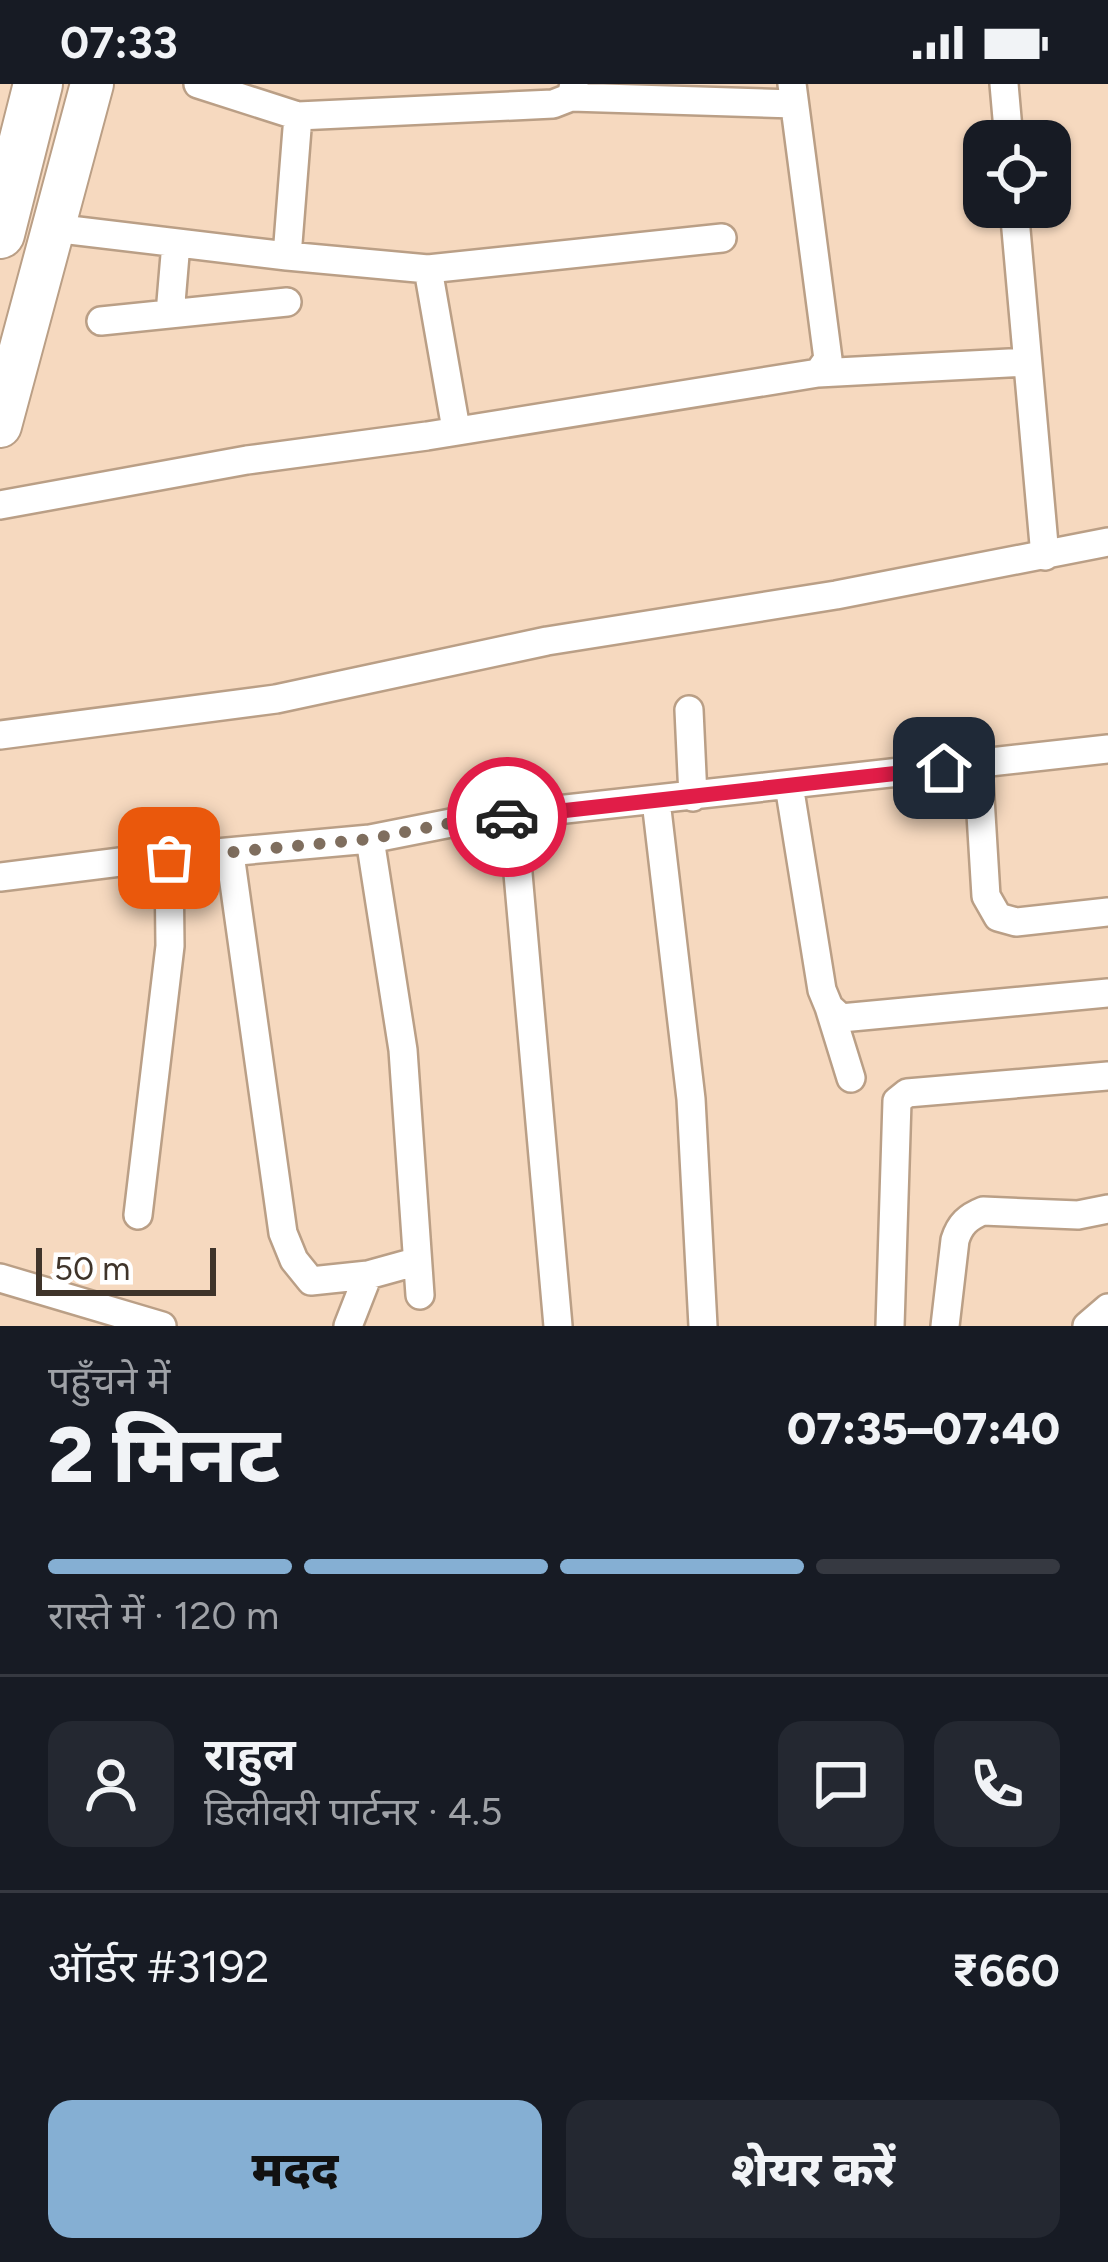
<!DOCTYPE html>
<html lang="hi">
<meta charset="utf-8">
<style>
:root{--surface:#171b24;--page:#242831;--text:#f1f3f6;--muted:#9ea1a6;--line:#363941;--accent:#85afd3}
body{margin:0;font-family:Figtree,"Noto Sans Devanagari",sans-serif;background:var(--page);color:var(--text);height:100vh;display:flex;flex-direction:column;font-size:45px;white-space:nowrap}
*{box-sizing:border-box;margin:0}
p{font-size:39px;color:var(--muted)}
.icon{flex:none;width:66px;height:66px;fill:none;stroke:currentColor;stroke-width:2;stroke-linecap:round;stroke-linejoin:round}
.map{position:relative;height:1242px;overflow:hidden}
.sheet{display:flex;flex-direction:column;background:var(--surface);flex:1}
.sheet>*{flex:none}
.tools{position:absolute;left:963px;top:36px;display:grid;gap:24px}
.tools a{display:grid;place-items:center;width:108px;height:108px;border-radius:24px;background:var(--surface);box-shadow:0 3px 9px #0004;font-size:60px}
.scale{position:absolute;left:36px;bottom:30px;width:180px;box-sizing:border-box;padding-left:12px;border:6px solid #3f342a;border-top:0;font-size:33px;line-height:42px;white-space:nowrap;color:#3f342a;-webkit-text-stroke:9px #fff;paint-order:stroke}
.pin{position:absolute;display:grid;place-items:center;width:102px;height:102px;color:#fff;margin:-51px;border-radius:24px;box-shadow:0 6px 18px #0006}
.courier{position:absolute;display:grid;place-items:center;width:120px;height:120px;margin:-60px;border:9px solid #e11d48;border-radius:50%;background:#fff;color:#222;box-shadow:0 3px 15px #0007}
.summary em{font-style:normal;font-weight:800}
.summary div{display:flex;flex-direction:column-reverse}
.summary{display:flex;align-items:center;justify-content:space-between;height:204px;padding:0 48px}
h1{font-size:78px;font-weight:800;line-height:90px}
.bar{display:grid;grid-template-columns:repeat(4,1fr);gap:18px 12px;align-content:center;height:144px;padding:0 48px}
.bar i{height:15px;border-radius:9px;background:var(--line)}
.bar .selected{background:var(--accent)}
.bar p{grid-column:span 4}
.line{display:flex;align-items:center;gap:30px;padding:0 48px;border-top:3px solid var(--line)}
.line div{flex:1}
.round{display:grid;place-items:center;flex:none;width:126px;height:126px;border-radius:24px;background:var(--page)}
.button{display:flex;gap:24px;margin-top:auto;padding:24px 48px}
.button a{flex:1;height:138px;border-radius:24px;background:var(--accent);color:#111;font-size:48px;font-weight:800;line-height:138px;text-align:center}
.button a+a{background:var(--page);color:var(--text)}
.status{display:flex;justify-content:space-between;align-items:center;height:84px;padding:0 60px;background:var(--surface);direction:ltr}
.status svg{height:33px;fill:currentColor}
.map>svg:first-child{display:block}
</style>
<div class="status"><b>07:33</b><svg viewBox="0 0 49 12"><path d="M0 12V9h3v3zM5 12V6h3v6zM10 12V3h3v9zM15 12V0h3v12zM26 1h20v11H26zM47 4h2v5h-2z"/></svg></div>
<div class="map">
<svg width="1108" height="1242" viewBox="0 0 1108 1242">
<rect width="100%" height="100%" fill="#f6d9bf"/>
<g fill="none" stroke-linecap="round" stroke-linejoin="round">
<g stroke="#ba9f86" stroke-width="32">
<path id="street" d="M198 0 298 32 287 172 428 185 722 154
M1004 0 1009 57
M571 13 794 20
M298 32 553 20 571 13 574 0
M1014 123 1045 472
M53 144 287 172
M428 185 456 345
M170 230 176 159
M101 237 287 218
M818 289 1027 278
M0 421 247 376 427 352 818 289 828 275 792 0
M689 626 693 713
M0 651 276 615 547 557 836 511 1108 458
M978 681 986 812 998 833 1016 838 1108 828
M789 701 822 906 829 923 841 934 1108 909
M656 717 691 1015 703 1242
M513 733 558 1242
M370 755 403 966 420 1211
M230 770 283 1149 294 1176 311 1197 368 1191 415 1178
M0 793 128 777 370 755 466 736 1108 665
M829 923 851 994
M138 1131 170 862 169 774
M0 1194 162 1242
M348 1242 368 1191
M890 1242 897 1017 907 1009 1108 992
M945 1242 955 1156C960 1140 968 1133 983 1127L1078 1131 1108 1125
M1087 1242 1108 1224"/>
</g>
<g stroke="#ba9f86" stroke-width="46">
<path id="primary" d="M0 342 92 0"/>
</g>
<g stroke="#ba9f86" stroke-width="52">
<path id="highway" d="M0 150 38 0"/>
</g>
<use href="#street" stroke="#fff" stroke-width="27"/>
<use href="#primary" stroke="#fff" stroke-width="42"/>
<use href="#highway" stroke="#fff" stroke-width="48"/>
</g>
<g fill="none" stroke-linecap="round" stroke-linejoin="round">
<path stroke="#7f6e5e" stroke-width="12" stroke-dasharray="0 21.6" d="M169 774 370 755 466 736 507 733"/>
<path stroke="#e11d48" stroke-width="15" d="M507 733 944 684"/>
</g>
</svg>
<div class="tools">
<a><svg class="icon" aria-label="locate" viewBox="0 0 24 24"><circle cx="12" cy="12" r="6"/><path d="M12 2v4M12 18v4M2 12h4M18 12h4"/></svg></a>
</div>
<div class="scale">50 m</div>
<div class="pin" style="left:169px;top:774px;background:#ea580c"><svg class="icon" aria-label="bag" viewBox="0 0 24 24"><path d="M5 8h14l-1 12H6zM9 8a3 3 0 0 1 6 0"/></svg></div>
<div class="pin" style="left:944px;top:684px;background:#1f2937"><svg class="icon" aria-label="home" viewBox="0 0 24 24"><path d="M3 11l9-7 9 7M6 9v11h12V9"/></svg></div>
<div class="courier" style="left:507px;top:733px"><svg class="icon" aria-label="car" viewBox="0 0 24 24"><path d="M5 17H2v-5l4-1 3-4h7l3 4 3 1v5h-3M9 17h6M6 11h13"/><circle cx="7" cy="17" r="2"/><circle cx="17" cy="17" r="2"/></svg></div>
</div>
<section class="sheet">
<div class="summary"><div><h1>2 मिनट</h1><p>पहुँचने में</p></div><em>07:35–07:40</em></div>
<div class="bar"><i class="selected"></i><i class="selected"></i><i class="selected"></i><i></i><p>रास्ते में · 120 m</p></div>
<div class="line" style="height:216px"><a class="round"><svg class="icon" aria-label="person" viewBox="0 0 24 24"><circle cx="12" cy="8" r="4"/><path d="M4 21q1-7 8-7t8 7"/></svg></a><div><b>राहुल</b><p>डिलीवरी पार्टनर · 4.5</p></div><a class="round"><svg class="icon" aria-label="chat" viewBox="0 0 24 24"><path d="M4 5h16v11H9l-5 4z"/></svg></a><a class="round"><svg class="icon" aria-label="phone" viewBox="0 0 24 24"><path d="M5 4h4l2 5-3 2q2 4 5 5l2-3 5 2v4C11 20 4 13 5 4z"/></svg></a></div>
<div class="line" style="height:156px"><div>ऑर्डर #3192</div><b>₹660</b></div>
<div class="button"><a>मदद</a><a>शेयर करें</a></div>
</section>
